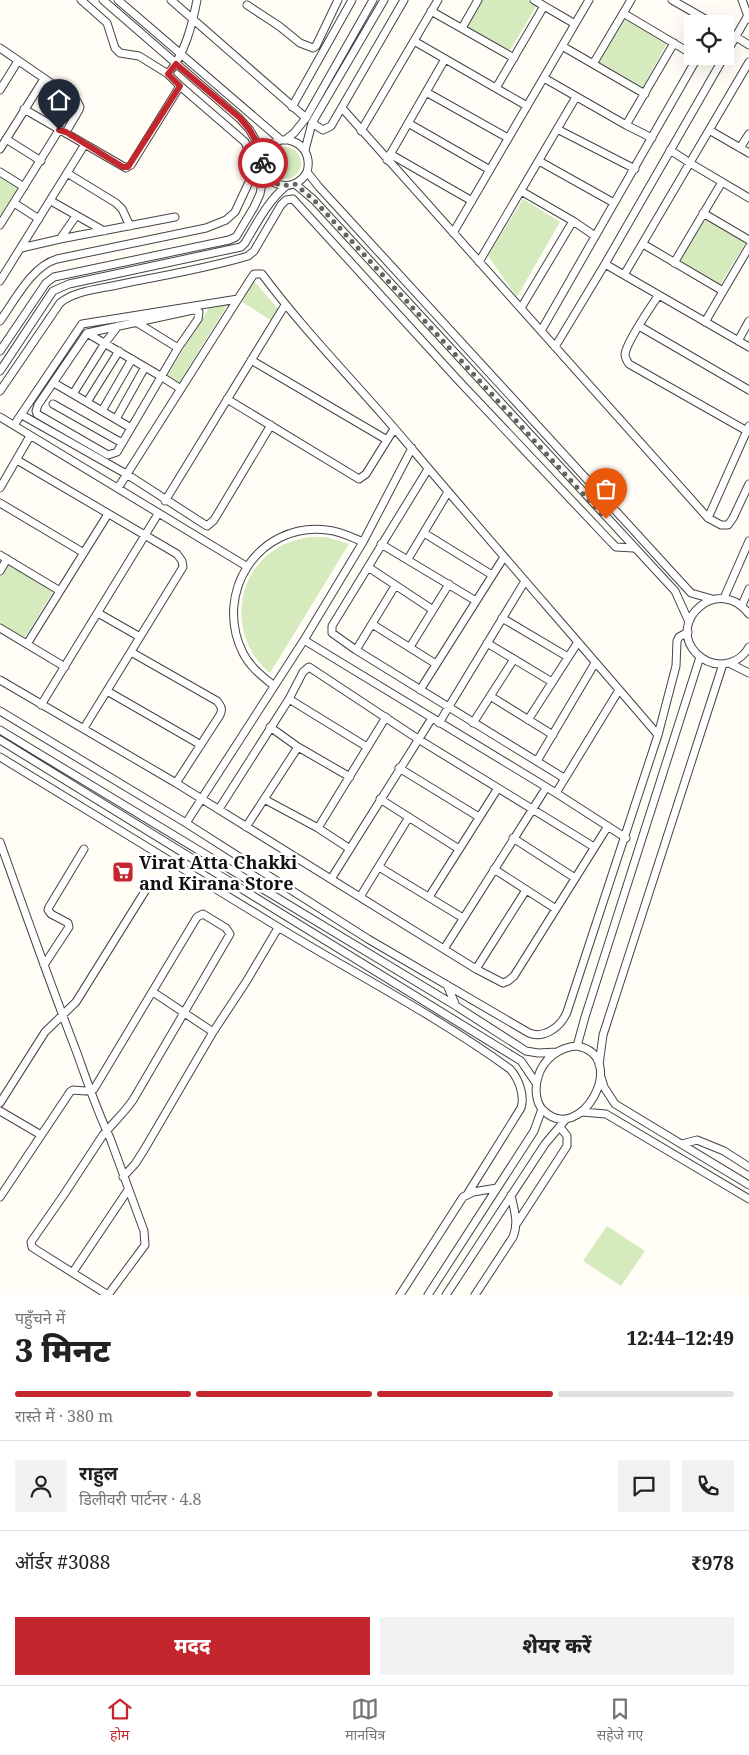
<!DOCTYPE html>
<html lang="hi">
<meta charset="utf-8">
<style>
:root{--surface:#fff;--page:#f2f2f2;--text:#222;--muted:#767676;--line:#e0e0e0;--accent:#c4262e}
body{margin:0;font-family:"Noto Serif","Noto Sans Devanagari",serif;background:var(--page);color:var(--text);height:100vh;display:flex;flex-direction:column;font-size:19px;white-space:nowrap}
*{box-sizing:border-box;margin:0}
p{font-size:16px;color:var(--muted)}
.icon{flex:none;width:28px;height:28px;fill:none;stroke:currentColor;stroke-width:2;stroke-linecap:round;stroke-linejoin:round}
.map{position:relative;height:1295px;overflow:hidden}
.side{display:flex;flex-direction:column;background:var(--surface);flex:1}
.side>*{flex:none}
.tools{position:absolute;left:684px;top:15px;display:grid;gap:10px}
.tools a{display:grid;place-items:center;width:50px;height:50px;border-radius:0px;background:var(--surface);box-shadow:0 5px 20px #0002;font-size:25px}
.pin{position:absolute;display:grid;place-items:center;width:42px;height:42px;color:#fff;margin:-51px -21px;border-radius:50% 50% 50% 0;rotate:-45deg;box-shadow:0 0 5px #0007}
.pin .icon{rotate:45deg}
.courier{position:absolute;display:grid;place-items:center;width:50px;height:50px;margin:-25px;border:4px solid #c4262e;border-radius:50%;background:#fff;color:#222;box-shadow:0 1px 6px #0007}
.overview em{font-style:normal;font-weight:800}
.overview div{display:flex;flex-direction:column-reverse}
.overview{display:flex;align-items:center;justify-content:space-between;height:85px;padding:0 15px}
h1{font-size:32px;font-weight:800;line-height:38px}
.bar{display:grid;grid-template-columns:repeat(4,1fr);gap:8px 5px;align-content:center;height:60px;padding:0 15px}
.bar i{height:6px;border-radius:4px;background:var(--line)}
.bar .selected{background:var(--accent)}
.bar p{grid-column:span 4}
.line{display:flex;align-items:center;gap:12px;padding:0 15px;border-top:1px solid var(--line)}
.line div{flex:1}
.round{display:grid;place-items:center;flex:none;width:52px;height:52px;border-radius:0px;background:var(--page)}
.cta{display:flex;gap:10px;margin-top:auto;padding:10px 15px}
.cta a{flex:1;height:58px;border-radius:0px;background:var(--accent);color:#fff;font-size:20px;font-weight:800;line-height:58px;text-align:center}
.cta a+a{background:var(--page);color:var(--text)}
.menu{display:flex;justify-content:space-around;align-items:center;height:70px;border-top:1px solid var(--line);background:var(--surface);font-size:14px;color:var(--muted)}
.menu a{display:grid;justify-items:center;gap:2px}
.menu .selected{color:var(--accent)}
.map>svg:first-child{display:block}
</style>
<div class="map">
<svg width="749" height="1295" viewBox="0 0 749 1295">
<rect width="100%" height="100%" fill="#fffdf5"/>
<path fill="#d5ebbd" d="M482 0H527L537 5 509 52 466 27Z
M625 18 667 43 643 87 599 62Z
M269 163a16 16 0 1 1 32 0a16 16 0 1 1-32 0Z
M0 174 20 187 0 218Z
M523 199 560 222 517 297 488 256Z
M704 217 746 242 720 285 679 261Z
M254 281 279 310 272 321 242 302Z
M229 302 177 386 166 378 210 306Z
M308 537H326L349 544 270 673C230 641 232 576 276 549 286 542 297 540 308 537Z
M7 563 54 590 24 639 0 624V575Z
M607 1226 645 1251 621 1286 583 1261Z"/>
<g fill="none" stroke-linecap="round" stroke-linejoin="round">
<g stroke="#444" stroke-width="9">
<path id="minor" d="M103 0 239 118 249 129 264 154
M118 0 281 140
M171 0 306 118
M534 0 575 24
M672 0 714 24
M742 0 749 19
M247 5 279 26 300 43 313 48 316 46 338 0
M431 11 514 58
M623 13 692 54
M462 28 478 0
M725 30 749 45
M414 41 527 106
M562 46 645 94
M0 48 77 101 80 107 79 110 66 132
M593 64 631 0
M168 74C185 53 192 26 197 0
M544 78 626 125 652 138
M496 88 544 6
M0 90 18 61
M426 92 508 138
M292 107 352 0
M342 108 708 518 721 525H728L733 518 749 484
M24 109 126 168 131 165 180 86
M312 123 323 130 331 126 404 0
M408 123 490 170
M626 125 674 43
M557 129 635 169
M709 130 749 153
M361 131 438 0
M6 139 41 161
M285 140 294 133 306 118 373 0
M740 148 749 134
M0 149 44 79
M305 150 312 123 384 0
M670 150 690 163 749 198
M390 154 472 201
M387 160 445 59
M539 161 614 203
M0 172 24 187
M307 172C293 198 255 183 264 156 273 127 316 140 307 172L319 187 691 593 712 599
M67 173 116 203 122 209 130 226
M295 184 314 200 675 591 689 622
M521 191 573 221 595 236
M51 201 104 231
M14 203 39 219
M703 213 749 240
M0 225 59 130
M453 233 589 0
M60 239 76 216
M643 244 723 291
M21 248 60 239 175 217
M479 262 576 97
M674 263 722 182
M605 264 749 347
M624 275 749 62
M0 281 85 144
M658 296C650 308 627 341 625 354 625 358 627 361 629 364L747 431
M521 308 573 221
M193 310 199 312 198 319 178 348 117 452 108 455 37 414 36 411 38 405 87 333Z
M0 321C15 300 32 266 57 259L206 228 226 220 235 212 250 180 252 173V160L245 142 180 86 168 74 139 56 120 53 115 48 107 23 81 0
M136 322 178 348
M705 322 749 247
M639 326 749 390
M541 331 696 60 695 56
M87 333 162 377 181 389
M738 341 749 321
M555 347 605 264 747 17
M0 351 46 283 54 277 229 240 236 237 254 207 260 194 264 172
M251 360 387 440
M0 371 53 291 69 284 241 247 245 243C257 223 268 201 286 186
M54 383 131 428
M0 391 60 303C74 291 99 289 117 285 160 276 205 269 248 256L254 251 281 205 286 200 293 199 458 380 611 542 616 547 633 548
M73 394 105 343 118 326
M227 399 359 479 366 474 394 429
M87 402 119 351
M53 404 122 443
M102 411 132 359
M22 415 128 475 207 526 214 520 271 425
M0 417 246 566
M116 419 145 367
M14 425 82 324 238 299
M17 460 177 554 182 561 183 567 84 728
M428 469 332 626V633L356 650 564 778
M0 488 30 436
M118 488 250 280 254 274H262C308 336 363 390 412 449 493 545 576 639 658 735
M165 501 285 305
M0 503 84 553
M708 518 749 426
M424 533 492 575
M381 544 476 601
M0 555 60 591
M408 559 448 492
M368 567 433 610
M0 571 7 559
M724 598 749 541
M742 605 749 589
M98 613 140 637
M749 614C719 574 666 621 696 653 703 660 711 664 720 664 732 664 743 658 749 647
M502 618 568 657
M372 624 436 664
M0 628 65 667
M304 640 556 793 626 838
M487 643 552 682
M27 644 108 514
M410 647 449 584
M356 650 395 586
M131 652 217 701C221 706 223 709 220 715L176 783
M729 663 749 673
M0 680 176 783 476 969 503 983 508 981 514 976 608 826
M274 686C262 676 250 667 243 653 213 593 258 522 327 530 340 531 351 537 363 542
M420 690 504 557
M107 691 201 745
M490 696 553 735
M289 699 367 747
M41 705 158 514
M0 711 186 823 368 939 529 1033C544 1039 561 1027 567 1012L658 735 676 666 677 641 679 637 688 632
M528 720 578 642
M439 723 525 581
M473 723 514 659
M270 727 298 747 350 777
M0 730 456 1006 526 1051 538 1053 557 1052
M0 740 521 1061 536 1083
M0 757C93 813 185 871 278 927 355 974 437 1016 510 1069 519 1079 525 1096 521 1108L468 1193
M537 761 595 663
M399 768 479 817
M556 793 619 690
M264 799 318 828 350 849
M380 799 459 849
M219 809 289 699 303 672 309 667 418 739 594 847
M186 823 304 640 363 542 412 448
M246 827 298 747
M318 828 386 717
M513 838 575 878
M0 842C25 912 50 983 77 1053 87 1081 97 1111 110 1138L144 1231 145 1245 108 1295 38 1251 32 1247 31 1242 63 1196 103 1135C113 1123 124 1113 133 1100L230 934 226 928 203 914 197 917 94 1089C87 1093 80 1090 73 1090L70 1092 0 1197
M379 867 463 918
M494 869 556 909
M331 879 432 718
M360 897 409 817
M429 897 498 788
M444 949 546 788
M44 965 69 927 68 923 51 914 48 910 49 907 84 849
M476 969 526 890
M447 985 456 1006
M153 992 213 1032
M577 1046 585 1017 700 657
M577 1046C631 1056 580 1148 543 1110 535 1102 535 1087 538 1077 543 1059 559 1047 577 1046Z
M599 1065 603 1035 723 664
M601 1077 604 1087 615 1104 749 1185
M0 1103 45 1032 76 1002 147 888
M0 1111 41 1135
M582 1112 606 1114 749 1199
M682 1144 697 1140 724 1151 749 1167
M123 1177 135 1164 144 1150 213 1032 246 982 278 928
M517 1223 567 1146V1136L560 1127
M73 1272 128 1190
M400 1295 463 1197 473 1192 497 1188
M428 1295 534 1131 542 1109
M446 1295 545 1144 566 1119
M475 1295 513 1237C519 1223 514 1209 511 1195"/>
</g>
<use href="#minor" stroke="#fff" stroke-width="7"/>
</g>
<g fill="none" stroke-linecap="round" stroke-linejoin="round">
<path stroke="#646461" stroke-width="5" stroke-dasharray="0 9" d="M263 163C264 180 278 189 295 184L314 200 606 519"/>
<path stroke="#c4262e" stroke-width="6" d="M59 130 66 132 123 167H128L180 86 168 74 176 64 240 118 249 129 264 154 263 163"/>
</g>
<defs>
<g id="supermarket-square" transform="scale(1.125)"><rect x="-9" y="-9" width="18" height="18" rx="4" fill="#c4262e" stroke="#fff"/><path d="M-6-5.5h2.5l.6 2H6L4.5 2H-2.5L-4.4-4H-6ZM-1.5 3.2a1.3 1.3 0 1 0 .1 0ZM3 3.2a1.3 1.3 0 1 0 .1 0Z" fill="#fff"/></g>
</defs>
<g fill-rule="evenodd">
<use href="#supermarket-square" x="123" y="872"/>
</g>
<g text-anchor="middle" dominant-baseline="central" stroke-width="5" stroke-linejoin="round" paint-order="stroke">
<g font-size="18" font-weight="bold" fill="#111" stroke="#fff" text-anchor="start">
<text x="139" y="862">Virat Atta Chakki<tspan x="139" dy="21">and Kirana Store</tspan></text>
</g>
</g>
</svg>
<div class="tools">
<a><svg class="icon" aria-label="locate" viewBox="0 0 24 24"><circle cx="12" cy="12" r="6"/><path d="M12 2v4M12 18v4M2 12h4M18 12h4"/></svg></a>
</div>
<div class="pin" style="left:606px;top:519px;background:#ea580c"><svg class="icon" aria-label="bag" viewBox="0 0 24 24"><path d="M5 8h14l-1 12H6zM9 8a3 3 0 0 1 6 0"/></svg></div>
<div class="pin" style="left:59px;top:130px;background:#1f2937"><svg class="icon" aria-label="home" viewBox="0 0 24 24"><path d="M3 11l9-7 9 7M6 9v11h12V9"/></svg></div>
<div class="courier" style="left:263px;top:163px"><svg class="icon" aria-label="bike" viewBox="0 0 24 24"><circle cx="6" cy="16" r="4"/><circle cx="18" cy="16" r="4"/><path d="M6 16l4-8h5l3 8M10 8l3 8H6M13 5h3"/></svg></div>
</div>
<section class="side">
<div class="overview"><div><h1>3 मिनट</h1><p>पहुँचने में</p></div><em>12:44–12:49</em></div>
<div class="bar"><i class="selected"></i><i class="selected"></i><i class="selected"></i><i></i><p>रास्ते में · 380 m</p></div>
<div class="line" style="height:90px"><a class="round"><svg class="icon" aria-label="person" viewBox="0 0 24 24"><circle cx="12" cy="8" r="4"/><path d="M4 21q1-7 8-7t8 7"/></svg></a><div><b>राहुल</b><p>डिलीवरी पार्टनर · 4.8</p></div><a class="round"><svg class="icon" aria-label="chat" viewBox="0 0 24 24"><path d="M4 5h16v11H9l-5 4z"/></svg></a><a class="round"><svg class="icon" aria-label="phone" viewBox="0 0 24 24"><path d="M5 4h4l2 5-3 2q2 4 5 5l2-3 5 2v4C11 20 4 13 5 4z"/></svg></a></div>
<div class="line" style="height:65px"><div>ऑर्डर #3088</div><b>₹978</b></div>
<div class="cta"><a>मदद</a><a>शेयर करें</a></div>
</section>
<nav class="menu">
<a class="selected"><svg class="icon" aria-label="home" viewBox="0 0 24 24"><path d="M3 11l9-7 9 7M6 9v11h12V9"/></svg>होम</a>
<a><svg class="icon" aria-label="map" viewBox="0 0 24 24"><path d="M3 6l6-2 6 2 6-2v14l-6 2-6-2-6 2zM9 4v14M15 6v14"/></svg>मानचित्र</a>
<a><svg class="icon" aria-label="saved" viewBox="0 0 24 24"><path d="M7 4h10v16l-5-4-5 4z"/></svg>सहेजे गए</a>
</nav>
